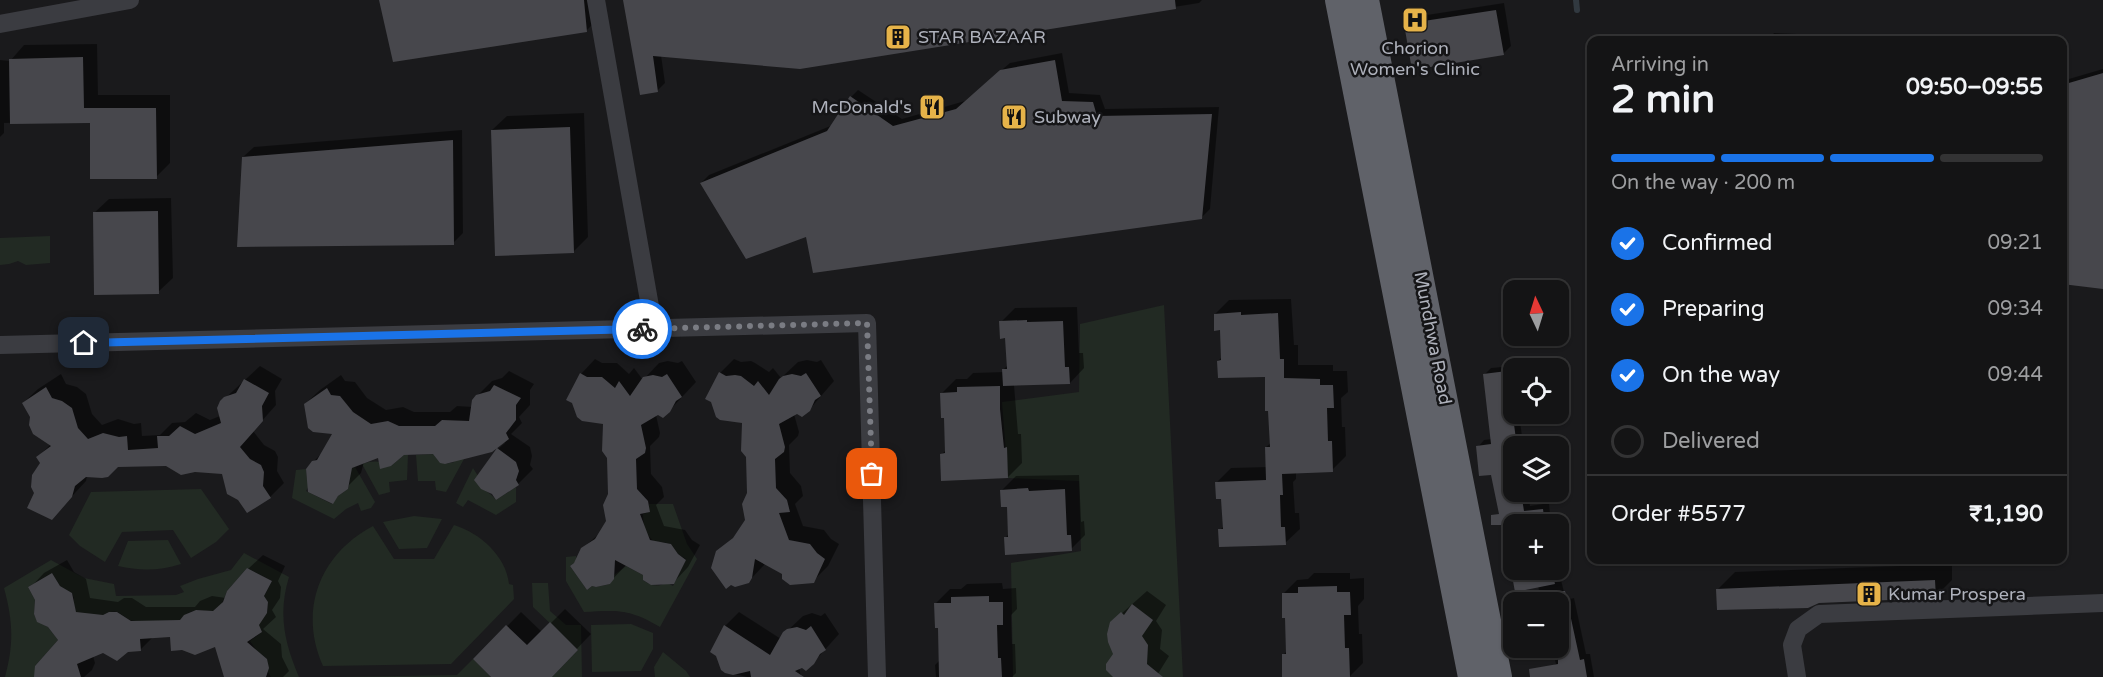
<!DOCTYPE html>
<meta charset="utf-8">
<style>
:root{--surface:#141415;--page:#212122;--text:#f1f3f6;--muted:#9d9ea0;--line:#333334;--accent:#1a73e8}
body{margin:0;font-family:"Varela Round",sans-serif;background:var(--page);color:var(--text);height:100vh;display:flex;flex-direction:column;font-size:22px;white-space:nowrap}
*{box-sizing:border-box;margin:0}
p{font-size:20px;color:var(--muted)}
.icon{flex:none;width:33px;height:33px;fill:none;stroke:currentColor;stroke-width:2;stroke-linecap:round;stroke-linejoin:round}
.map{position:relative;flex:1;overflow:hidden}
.sheet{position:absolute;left:1587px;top:36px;width:480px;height:528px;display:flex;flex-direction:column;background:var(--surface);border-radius:12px;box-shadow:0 2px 4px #0004,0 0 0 2px var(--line)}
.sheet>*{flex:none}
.needle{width:39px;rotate:356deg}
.controls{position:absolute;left:1503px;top:280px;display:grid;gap:12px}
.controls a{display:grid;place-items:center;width:66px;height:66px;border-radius:12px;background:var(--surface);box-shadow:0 2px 4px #0004,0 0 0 2px var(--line);font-size:30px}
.pin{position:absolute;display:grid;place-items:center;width:51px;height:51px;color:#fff;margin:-26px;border-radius:12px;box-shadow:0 3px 9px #0006}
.courier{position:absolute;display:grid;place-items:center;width:60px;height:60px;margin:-30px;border:4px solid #1a73e8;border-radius:50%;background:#fff;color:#222;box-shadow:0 2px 8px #0007}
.headline em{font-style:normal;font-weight:700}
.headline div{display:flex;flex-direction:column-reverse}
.headline{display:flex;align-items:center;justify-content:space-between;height:102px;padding:0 24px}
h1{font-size:39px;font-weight:700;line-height:45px}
.bar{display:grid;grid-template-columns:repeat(4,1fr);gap:9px 6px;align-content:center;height:72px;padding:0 24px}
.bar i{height:8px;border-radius:4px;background:var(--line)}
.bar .on{background:var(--accent)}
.bar p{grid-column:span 4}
.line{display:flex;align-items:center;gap:15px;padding:0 24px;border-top:2px solid var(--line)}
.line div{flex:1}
ol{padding:0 24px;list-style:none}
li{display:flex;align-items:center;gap:18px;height:66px}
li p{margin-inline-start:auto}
li .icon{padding:6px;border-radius:50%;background:var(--accent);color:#fff;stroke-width:4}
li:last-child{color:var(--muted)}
li i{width:33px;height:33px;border:3px solid var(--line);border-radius:50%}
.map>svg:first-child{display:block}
</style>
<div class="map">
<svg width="2103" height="677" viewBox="0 0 2103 677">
<rect width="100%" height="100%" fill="#1a1a1c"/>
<path fill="#222a23" d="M50 236V263L26 265 18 261 9 264 0 265V238Z
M1164 305 1183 677H1013L1011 563 1081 551 1079 481 1008 478 1002 402 1079 392 1080 324Z
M434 454C440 464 443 465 454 462L455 459H464L446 492 436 490 435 481H418L416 455Z
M404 455H408L407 480 389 482 390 492 379 495 362 464C374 460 380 461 391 466Z
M355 467 375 502 371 508 361 511 358 503 346 509 334 519 292 498 296 470 306 469 307 480 310 484 306 491 332 504 338 496 348 489 350 480 347 477 352 468Z
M473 468 478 476 475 481C481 489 490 492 496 500L516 487V502L496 515 468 500 463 507 456 503Z
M201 489 229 529 216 542 191 558 173 530 122 532 105 562 80 546 69 535 91 492Z
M649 504H673L687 544 697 559 660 627C630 609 618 610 584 612L566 581V557L576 556 577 561 570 566 587 590 592 586 596 587 610 584 614 575 626 566 643 575V580C650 586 659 588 666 582L673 586 686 559 678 554 671 544 662 542 660 545C647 539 643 528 643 514L649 512Z
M414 516 442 519 427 548 399 549 383 522Z
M454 525C480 533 506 556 509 584L513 585 514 599 451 664 323 666C298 610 320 554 373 526L394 559H434Z
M168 540 181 564C159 571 140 571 118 566L128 541Z
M244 553 289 577C278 613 284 642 299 677H271L268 672 267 659 257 651 250 641 262 632 254 623 267 613 268 602 264 596 272 581 247 568 227 591 218 614C203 610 191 607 180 620 171 620 136 623 130 620 120 615 118 607 104 615V618L82 619 74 609V598L72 593 60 586 52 573 28 587 35 600 34 614 37 621 48 627 58 640 35 666 36 677H5C14 644 13 621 4 588L51 560 84 578 114 584 116 596 176 595 184 592 180 586 198 579 231 570Z
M532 583H548L550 611 566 625H581L582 677H552L578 650 533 607Z
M631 624 653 633V649L641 671 592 672 591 625Z
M663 652 686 671 690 677H655L654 667Z
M473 659 491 677H336L457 675Z"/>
<path fill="#0007" d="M380 0H603L604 13 586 31Z
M624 0H1202L1199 3 800 67 661 55 665 83 657 91Z
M1504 3 1511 46 1503 54 1406 25 1414 17Z
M1774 33 1797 34V39L1829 40H1663L1670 34 1704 37 1769 39Z
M1857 35 1886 36V40H1852Z
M1931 36H1959V40H1927Z
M97 44 98 95H170V163L156 177 92 121 4 123V133L0 137V60L10 61 24 45Z
M1062 53 1069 93 1100 95 1105 109 1219 107 1210 209 1202 217 808 235 701 183 709 175 833 125 851 97 858 90 902 119 965 101 1010 63Z
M2103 69V287L2062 282V81Z
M584 113 588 237 574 251 492 130 507 116Z
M462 130 463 233 453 243 243 157 254 147Z
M171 198 173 278 158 292 94 213 109 199Z
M1291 299 1294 345H1298V365H1333V371H1347L1348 392 1341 398 1342 427H1345L1346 456 1332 470 1296 472V479L1293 482 1295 513H1299L1300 529 1285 543 1220 530 1224 526 1223 497 1216 483 1231 468 1267 467 1266 447 1271 443 1266 376 1218 361 1222 357 1221 329 1215 314 1229 300Z
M1077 307 1079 353H1083L1084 368 1070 383 1014 385 1018 434H1021L1022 463 1008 477 942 454 946 450 945 416 942 393 956 379H967L973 373 1004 372V369L1008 365 1007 337 1001 322 1015 308Z
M595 359 602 363H617L629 374 634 368 643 380 659 363 668 361 678 363 682 361 696 382 669 411 656 415 660 433 659 437 650 446 651 474 662 487 664 497 656 505 664 526 685 530 692 540 700 545 688 567 674 582 644 574 627 564 609 583 577 561 582 549 602 531 607 522 609 494V458L604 423 568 399 581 374Z
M734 359 741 362 751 361 755 363 769 372 773 368 781 378 798 362 807 360 817 362 821 360 834 381 809 410 794 414 799 432 798 436 789 445 790 473 801 486 803 496 795 504 803 526 824 530 831 539 839 544 828 566 813 581 783 574 765 564 748 582 718 552 739 533 747 521 748 457 743 422 720 373Z
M260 366 282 379 275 391 276 405 253 431 264 445 275 451 278 457 277 471 284 483 270 497 223 472 166 465 118 466 87 475 86 481 51 519 35 493 42 463 38 457 51 444 23 403 38 389 61 374 66 384 77 387 86 394 92 414 102 425 118 419 134 424 141 423 142 436 160 435 172 423 185 422 196 413 210 420 220 416 221 402Z
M1513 366 1514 414H1519L1522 436 1541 434 1543 447H1514V492H1528L1530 506 1549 503 1551 525H1514V570H1558V568L1566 600 1574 598 1586 654H1590L1594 677H1556L1554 665 1556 664 1552 648H1558V603H1542L1538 586 1516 590 1506 539 1504 540 1500 508 1492 473 1478 447 1484 440 1492 439 1484 375 1491 368Z
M509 371 534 384 530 390V405L519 417 522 423 511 434 530 447 532 456 530 465 533 469 518 484 496 498 498 449 505 443 503 441 434 452 379 456 364 462 361 473 332 502 313 462 324 451 334 433 305 404 320 390 341 375 345 381 355 382 367 398 386 410 403 407 414 412H450L457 406 473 407 477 396 492 381 502 378Z
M1079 475 1081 522 1084 521 1085 535 1071 549 1005 538 1010 533 1008 505 1002 490 1016 476Z
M263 555 285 566 278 581 281 587 280 598 272 610 276 617 263 629 281 644 282 657 289 671 283 677H226L216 645 171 636 153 637 141 649 103 651 93 656 95 663 92 670 84 677H37L60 640 30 588 44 573 67 560 74 572 86 579 90 598 118 602 124 598H132L146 607H195L200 601 212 596 226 598 248 569Z
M1952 564V580L1935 597 1718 589 1735 572Z
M1314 573H1350V579L1364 578V599L1358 606 1359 634H1362L1363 663 1349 677H1284L1283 655 1288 650 1283 594 1297 580 1308 579Z
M1002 583 1003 589 1016 588 1017 609 1011 615 1012 644H1015L1016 673 1012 677H936L935 665 940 660 939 627 935 604 950 589H961L967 584Z
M1147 591 1166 605 1156 621 1162 630 1160 649 1169 656 1156 677H1115V655L1111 623Z
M565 609 591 634 550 677H493L475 659 521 612 542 632Z
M739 612 781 639 785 633 803 616 812 613 821 616 825 613 839 634 813 663 799 667 801 677H747L726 672 725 626Z"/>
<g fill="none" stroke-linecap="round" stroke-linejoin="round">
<path stroke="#313940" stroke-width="6" d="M1576 0 1577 10"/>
</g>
<path fill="#47474c" d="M379 0H584L587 32 393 62Z
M623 0H1175L1176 9 800 69 653 56 658 92 640 95Z
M1496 10 1504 55 1412 70 1404 24Z
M83 57 84 108H156L157 179H90V123L10 124 9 59Z
M1055 60 1062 101 1093 102 1097 116 1212 114 1202 219 813 273 806 237 746 259 700 183 827 131 850 96 893 126 956 109 1000 70Z
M2103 73V289L2062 284V85Z
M570 127 574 253 495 256 491 130Z
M453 140 454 245 237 247 242 157Z
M158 211 159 294 94 295 93 212Z
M1241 312V315L1278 313 1280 359H1284V378L1320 379V385H1333L1334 408H1327L1328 441H1332L1333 472 1282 474 1283 495H1280L1281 527H1285L1286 545 1219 547 1218 529H1223L1221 499H1216L1215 482 1266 480 1265 447H1270L1268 411H1265V377L1218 378 1217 361 1221 360 1220 330 1214 331V314Z
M1027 320V322L1063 321 1065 367H1069L1070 384 1003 386 1002 369H1007L1005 338 1000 339 999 321Z
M1507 371 1517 447H1514V492H1521L1524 511 1543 509 1545 525H1491V515L1499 514 1491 475 1479 476 1476 446 1491 444 1483 374Z
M719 372 726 376 735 375 741 376 754 386 758 381 769 395 779 379 783 376 792 374 801 376 806 373 821 396 815 400 810 411 802 417 797 414 779 424 785 447 784 452 775 459 776 488 787 500 790 512 779 513 789 540 810 544 817 553 825 559 814 583 790 585 782 579V574L755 559 752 578 749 583 735 587 731 585 726 589 711 568 716 551 733 538 745 520 742 504 747 493 746 457 741 451 742 423 720 420 716 417 711 402 705 399Z
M580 373 587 377H602L615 388 619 381 630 396 643 377 653 375 662 377 667 374 682 397 676 401 670 412 663 418 658 415 641 425 646 448 645 453 636 459 637 489 648 501 650 512 640 514 650 540 671 544 678 554 686 560 674 584 651 585 643 580V575L615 560 614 579 610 584 596 587 592 586 587 590 570 566 574 563 581 548 595 539 606 521 603 505 608 494 607 458 602 451 603 424 582 421 577 417 572 403 566 400Z
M244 379 269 393 262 406 263 421 240 447 250 459 261 465 264 472 263 486 271 498 247 513 238 500 227 494 222 474 195 472 181 475 166 466 118 467 108 477 102 478 86 477 75 486 72 497 52 520 27 508 34 493 31 487 32 475 40 463 36 457 51 446 33 434 29 425 30 417 22 403 46 387 52 398 62 401 72 408 78 428 88 439 103 433 119 437 127 436 128 450 158 448 157 436H169L180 426 195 434 221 423 217 408 220 401 224 397 236 393Z
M494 385 521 398 516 405V420L506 433 509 439 492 452 445 464 440 463 433 454 404 455 391 466 380 469 378 458 352 468 348 489 338 496 333 504 308 492 306 469 312 461 317 460 332 434 313 432 308 428 304 404 327 388 331 395 340 396 353 412 371 424 388 421 399 426H435L442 420 469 421 472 400 476 395 490 391Z
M1000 386V409L1004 448 1007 447 1008 478 941 481 940 454 945 453 944 418H941L940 393 957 392V387Z
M497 448 516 462 519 471 516 480 519 485 496 500 492 494 481 489 474 480Z
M1028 488 1029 491 1065 489 1067 535H1071L1072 551 1005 555 1004 537H1008L1007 507H1001L1000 490Z
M247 568 272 581 264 596 268 602 267 613 259 625 262 632 247 642 267 659 269 668 266 677H224L215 647 195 655 182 650 171 651 170 637 140 639 141 651 128 652 117 661 103 653 77 664 81 677H34L35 666 58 640 48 627 37 622 34 614 35 600 28 587 52 573 60 586 72 593 76 612 103 615 109 612H117L131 621 180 620 184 615 196 610 213 611 223 602 227 591Z
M1511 570H1552L1555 584 1515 592Z
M1935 580 1936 598 1819 603 1808 608 1717 610 1716 589Z
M1337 586V592H1350L1351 615H1344L1345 648H1349L1350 677H1282V654H1286L1285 618H1282V593H1298V587Z
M1558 591H1565L1580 660 1584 659 1587 677H1530L1529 669 1558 664Z
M989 596V602H1003V625H997L998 658H1001L1002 677H939L938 628H935L934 603H951V597Z
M1132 604 1153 620 1142 636 1148 645 1147 664 1163 677H1113L1106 670V664L1113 654 1108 642 1107 634 1110 622 1121 612 1124 615Z
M550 622 578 650 552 677H491L473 659 506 625 527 645Z
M724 625 770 655 783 632 787 629 797 627 806 630 811 626 826 650 820 654 814 664 806 671 802 668 795 671 804 677H751L750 671 733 675 725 673 721 670 716 656 710 652Z"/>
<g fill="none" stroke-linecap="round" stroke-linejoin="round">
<path stroke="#3b3c41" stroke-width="18" d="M596 0 654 329
M0 24 130 0
M0 345 867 323 877 677
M1797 677 1792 645 1798 629 1819 614 2103 603"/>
<path stroke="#606269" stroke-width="28" d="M1339 0 1472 677
M1365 0 1498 677"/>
</g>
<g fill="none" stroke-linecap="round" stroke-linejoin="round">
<path stroke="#7a7c83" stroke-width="6" stroke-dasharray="0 10.8" d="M642 329 867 323 872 474"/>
<path stroke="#1a73e8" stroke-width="8" d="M84 343 642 329"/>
</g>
<defs>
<g id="hospital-square" transform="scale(1.35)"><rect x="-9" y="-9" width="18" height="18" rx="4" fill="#e6b349" stroke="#151517"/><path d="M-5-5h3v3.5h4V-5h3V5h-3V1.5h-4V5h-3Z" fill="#111"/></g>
<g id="building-square" transform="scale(1.35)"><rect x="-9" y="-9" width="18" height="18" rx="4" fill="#e6b349" stroke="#151517"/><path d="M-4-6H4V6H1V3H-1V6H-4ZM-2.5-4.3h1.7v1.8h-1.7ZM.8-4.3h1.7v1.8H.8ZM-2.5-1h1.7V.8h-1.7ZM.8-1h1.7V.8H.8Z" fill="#111"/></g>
<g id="restaurant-square" transform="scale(1.35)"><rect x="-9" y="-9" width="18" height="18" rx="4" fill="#e6b349" stroke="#151517"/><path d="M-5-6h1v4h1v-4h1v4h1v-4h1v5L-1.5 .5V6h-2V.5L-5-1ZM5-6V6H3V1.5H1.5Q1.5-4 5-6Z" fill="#111"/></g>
</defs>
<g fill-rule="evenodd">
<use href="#hospital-square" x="1415" y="20"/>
<use href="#building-square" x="898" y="37"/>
<use href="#restaurant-square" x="932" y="107"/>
<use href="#restaurant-square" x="1014" y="117"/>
<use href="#building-square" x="1869" y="594"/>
</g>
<g text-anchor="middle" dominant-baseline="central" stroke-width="5" stroke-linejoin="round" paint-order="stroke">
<g font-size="18" fill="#aeb1bb" stroke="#151517" text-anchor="start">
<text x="918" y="37">STAR BAZAAR</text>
<text x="1415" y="48" text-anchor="middle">Chorion<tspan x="1415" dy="21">Women's Clinic</tspan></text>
<text x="912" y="107" text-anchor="end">McDonald's</text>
<text x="1034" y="117">Subway</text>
<text x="1888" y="594">Kumar Prospera</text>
</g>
<g font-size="18" fill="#aeb1bb" stroke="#151517">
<text transform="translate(1433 338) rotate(79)">Mundhwa Road</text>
</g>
</g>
</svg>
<div class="controls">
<a><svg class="needle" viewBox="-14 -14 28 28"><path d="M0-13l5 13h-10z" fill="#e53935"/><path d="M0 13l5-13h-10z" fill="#9d9ea0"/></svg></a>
<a><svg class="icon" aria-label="locate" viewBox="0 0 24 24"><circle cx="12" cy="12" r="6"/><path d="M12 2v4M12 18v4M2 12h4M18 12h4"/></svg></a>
<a><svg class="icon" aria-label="layers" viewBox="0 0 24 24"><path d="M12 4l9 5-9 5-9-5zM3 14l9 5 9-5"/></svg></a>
<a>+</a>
<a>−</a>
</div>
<div class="pin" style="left:872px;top:474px;background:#ea580c"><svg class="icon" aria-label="bag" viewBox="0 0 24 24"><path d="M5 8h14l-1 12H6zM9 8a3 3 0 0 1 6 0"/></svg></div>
<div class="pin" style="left:84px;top:343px;background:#1f2937"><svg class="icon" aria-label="home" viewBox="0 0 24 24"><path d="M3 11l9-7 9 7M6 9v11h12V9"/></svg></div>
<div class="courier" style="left:642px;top:329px"><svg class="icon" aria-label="bike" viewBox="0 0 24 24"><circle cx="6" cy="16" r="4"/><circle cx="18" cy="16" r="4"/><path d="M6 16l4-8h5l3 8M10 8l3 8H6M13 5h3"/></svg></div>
<section class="sheet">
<div class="headline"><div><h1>2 min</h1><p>Arriving in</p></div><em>09:50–09:55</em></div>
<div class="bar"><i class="on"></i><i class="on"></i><i class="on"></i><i></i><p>On the way · 200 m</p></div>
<ol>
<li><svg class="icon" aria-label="check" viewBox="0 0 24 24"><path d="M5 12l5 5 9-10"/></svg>Confirmed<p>09:21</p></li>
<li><svg class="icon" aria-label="check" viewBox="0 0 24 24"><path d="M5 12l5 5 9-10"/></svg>Preparing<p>09:34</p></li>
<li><svg class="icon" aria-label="check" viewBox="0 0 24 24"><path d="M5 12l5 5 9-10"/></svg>On the way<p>09:44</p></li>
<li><i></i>Delivered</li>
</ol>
<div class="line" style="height:78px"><div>Order #5577</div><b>₹1,190</b></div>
</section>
</div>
